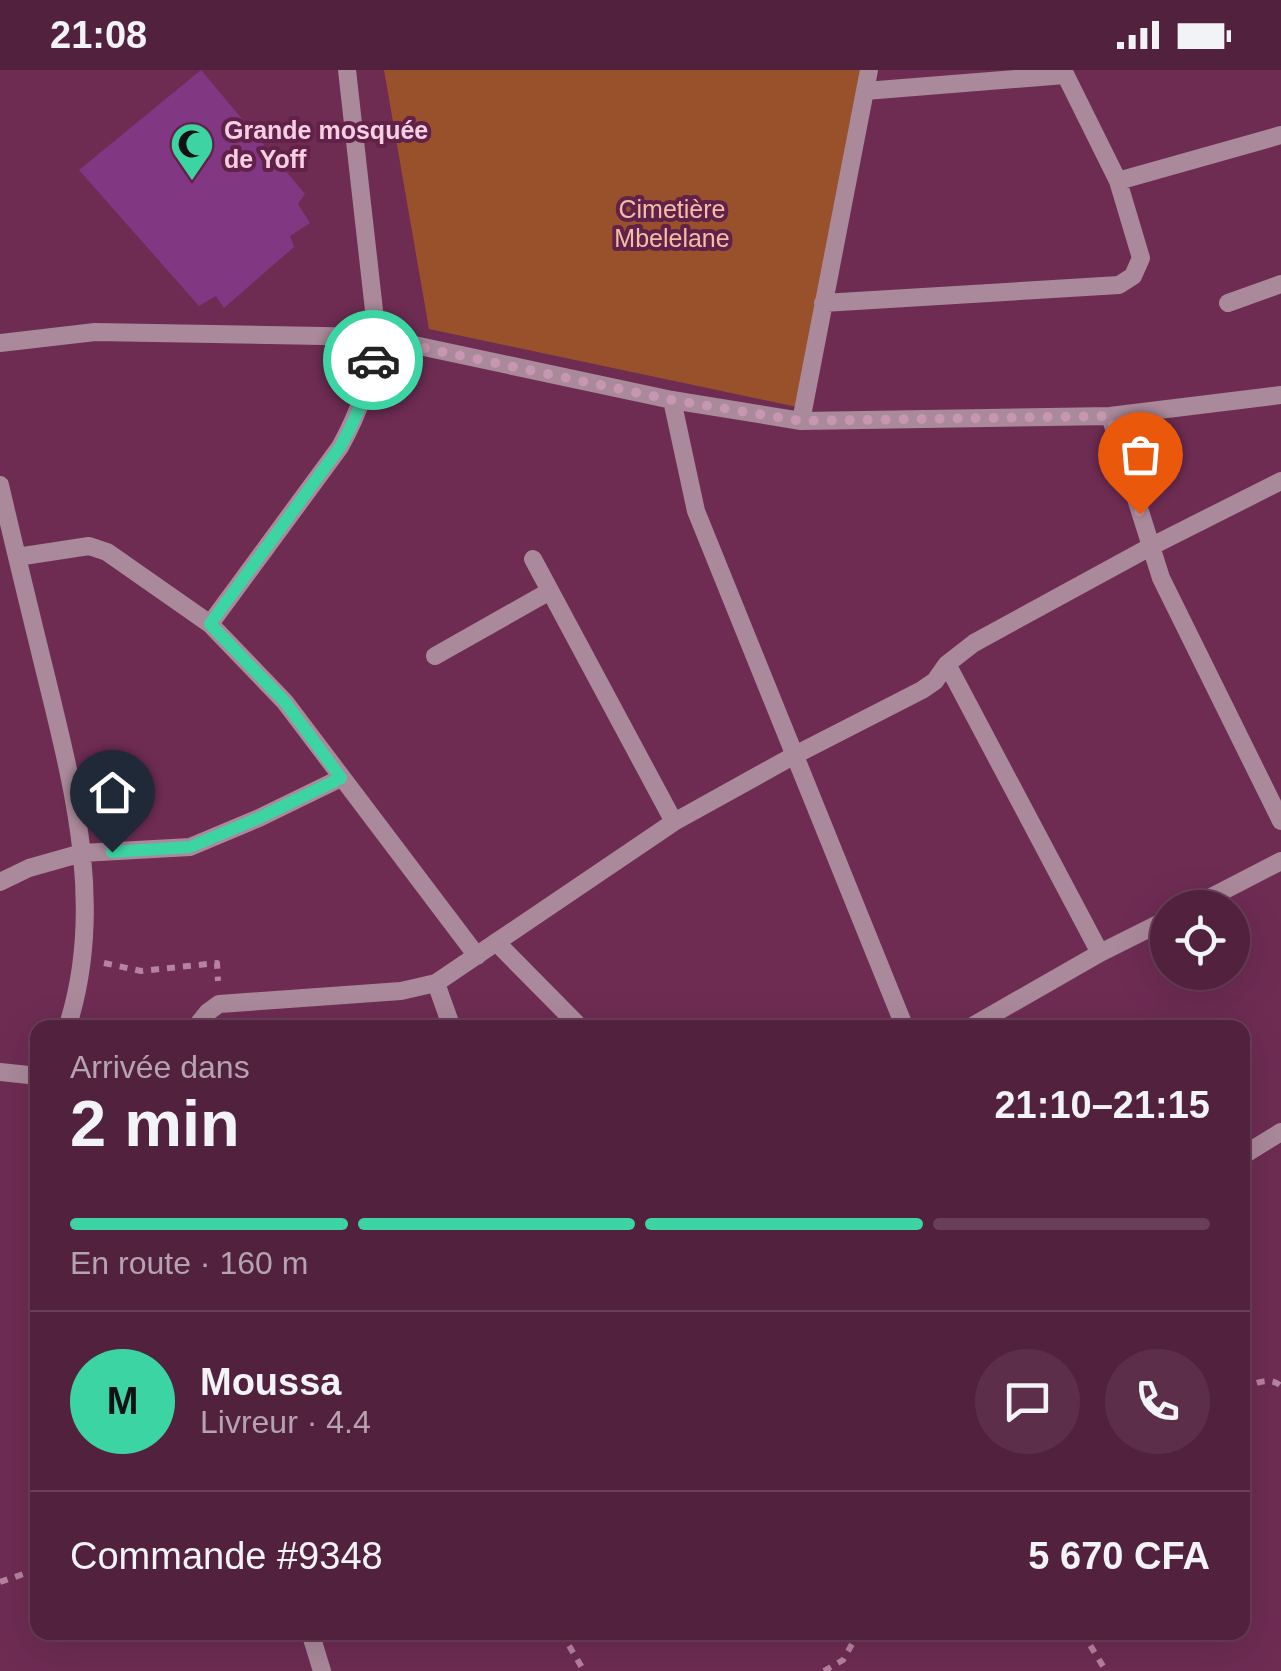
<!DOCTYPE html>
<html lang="fr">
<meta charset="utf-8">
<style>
:root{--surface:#52213e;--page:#5c2e49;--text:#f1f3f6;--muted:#b5a3b0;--line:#683e58;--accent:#3dd4a3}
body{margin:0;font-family:Helvetica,sans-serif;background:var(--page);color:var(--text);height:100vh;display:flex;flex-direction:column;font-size:38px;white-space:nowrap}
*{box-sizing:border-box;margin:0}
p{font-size:32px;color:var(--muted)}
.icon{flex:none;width:55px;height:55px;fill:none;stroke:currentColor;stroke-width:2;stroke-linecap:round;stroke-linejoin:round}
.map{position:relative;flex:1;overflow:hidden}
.side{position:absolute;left:30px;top:950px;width:1220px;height:620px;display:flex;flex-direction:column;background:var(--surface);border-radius:20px;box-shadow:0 10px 40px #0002,0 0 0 2px var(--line)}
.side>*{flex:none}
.controls{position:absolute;left:1150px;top:820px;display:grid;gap:20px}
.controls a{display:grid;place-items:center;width:100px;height:100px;border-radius:50%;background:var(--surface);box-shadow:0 10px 40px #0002,0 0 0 2px var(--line);font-size:50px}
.pin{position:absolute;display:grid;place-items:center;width:85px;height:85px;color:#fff;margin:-102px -42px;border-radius:50% 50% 50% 0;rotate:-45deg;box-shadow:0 0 10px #0007}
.pin .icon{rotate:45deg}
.courier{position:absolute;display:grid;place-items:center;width:100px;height:100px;margin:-50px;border:8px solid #3dd4a3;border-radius:50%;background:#fff;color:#222;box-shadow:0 2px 12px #0007}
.head em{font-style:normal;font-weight:600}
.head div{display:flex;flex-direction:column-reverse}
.head{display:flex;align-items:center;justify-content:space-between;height:170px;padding:0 40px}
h1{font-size:65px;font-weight:600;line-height:75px}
.bar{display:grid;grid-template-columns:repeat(4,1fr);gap:15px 10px;align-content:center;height:120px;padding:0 40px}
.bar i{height:12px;border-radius:8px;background:var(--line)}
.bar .selected{background:var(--accent)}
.bar p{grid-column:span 4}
.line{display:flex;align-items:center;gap:25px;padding:0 40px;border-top:2px solid var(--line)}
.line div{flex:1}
.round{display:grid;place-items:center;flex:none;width:105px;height:105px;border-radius:52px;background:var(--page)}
.status{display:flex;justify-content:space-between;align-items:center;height:70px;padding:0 50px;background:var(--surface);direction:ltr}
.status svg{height:28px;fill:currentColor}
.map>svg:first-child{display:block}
</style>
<div class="status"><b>21:08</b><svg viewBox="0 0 49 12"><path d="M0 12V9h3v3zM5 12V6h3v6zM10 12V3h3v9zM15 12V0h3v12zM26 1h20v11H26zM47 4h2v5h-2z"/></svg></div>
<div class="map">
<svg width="1281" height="1601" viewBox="0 0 1281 1601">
<rect width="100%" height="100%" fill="#6e2c53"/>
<path fill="#98512b" d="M384 0H868L797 337 429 259Z"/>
<path fill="#813782" d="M201 0 305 124 298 134 310 153 290 166 294 177 224 238 216 226 199 236 79 100Z"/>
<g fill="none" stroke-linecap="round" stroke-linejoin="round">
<path stroke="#b7829f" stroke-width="6" stroke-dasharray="8 8" stroke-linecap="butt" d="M104 893 141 901 217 893 218 911
M1242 1319C1255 1313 1270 1306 1281 1316
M0 1512 38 1499
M561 1562 584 1601
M1082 1562 1106 1601
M824 1601 843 1590 859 1562"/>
<path stroke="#aa899a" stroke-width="18" d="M865 21 1065 5
M1118 111 1281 65
M823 233 1119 215 1133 206 1141 188 1118 111 1063 0
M1228 233 1281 214
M0 273 95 262 377 267 672 330 801 351 1110 346 1281 325
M672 330 696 441 905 958
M1110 346 1161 508 1281 751
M801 351 869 0
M0 415C15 480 31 545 47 610 75 724 105 842 67 958
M17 487 89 476 107 482 210 554 285 632 477 886
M533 489 674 752
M210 554 340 377C361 339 369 311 377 267L347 0
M435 586 550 521
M947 594 1100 883
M0 812 29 798 82 783 190 777 259 748 341 708
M1190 838 1281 791
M496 872 581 958
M436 913 452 958
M195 958 208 942 219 934 401 921 436 913 674 752 793 686 922 620 935 611 947 594 974 573 1150 477 1281 411
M969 958 1100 883 1168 849
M0 1002 38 1006
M1242 1086 1281 1062
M310 1562 322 1601"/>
</g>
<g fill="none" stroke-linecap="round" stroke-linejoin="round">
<path stroke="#c796b1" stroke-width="10" stroke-dasharray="0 18" d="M373 290 376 268 672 330 801 351 1110 346 1140 444"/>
<path stroke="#3dd4a3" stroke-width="12" d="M112 782 190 777 259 748 341 708 285 632 210 554 340 377C356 349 368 322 373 290"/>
</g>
<defs>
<g id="mosque-pin" transform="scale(2.25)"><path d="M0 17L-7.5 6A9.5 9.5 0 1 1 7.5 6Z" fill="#3dd4a3" stroke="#622148"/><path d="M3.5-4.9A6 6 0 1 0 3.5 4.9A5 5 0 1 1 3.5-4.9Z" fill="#111"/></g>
</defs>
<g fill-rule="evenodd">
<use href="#mosque-pin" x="192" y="74"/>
</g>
<g text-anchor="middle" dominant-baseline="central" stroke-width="8" stroke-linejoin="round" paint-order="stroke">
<g font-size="25" font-weight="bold" fill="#f7cfe3" stroke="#622148" text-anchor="start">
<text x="224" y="60">Grande mosquée<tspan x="224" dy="29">de Yoff</tspan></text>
</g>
<g font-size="25" fill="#f2bfa6" stroke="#622148">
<text x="672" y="139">Cimetière<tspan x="672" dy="29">Mbelelane</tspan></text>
</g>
</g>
</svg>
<div class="controls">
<a><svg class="icon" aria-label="locate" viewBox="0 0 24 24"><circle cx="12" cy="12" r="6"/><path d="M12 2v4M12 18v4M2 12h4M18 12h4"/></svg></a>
</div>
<div class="pin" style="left:1140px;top:444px;background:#ea580c"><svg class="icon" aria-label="bag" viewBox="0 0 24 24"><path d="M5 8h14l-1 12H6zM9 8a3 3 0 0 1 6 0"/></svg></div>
<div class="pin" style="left:112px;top:782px;background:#1f2937"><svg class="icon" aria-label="home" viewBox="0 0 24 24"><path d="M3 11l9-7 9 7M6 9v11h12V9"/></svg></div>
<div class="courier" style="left:373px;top:290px"><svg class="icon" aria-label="car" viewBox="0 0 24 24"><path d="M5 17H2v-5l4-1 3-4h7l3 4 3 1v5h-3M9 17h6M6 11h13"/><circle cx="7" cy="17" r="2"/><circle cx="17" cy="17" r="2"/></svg></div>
<section class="side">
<div class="head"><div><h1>2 min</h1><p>Arrivée dans</p></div><em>21:10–21:15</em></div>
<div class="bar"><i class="selected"></i><i class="selected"></i><i class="selected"></i><i></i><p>En route · 160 m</p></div>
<div class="line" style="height:180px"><b class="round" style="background:var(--accent);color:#111">M</b><div><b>Moussa</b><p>Livreur · 4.4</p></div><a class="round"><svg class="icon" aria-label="chat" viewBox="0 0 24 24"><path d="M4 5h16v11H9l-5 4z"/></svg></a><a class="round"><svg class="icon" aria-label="phone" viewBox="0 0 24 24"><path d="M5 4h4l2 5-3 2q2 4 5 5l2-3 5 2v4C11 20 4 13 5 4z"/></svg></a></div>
<div class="line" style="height:130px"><div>Commande #9348</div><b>5 670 CFA</b></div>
</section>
</div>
